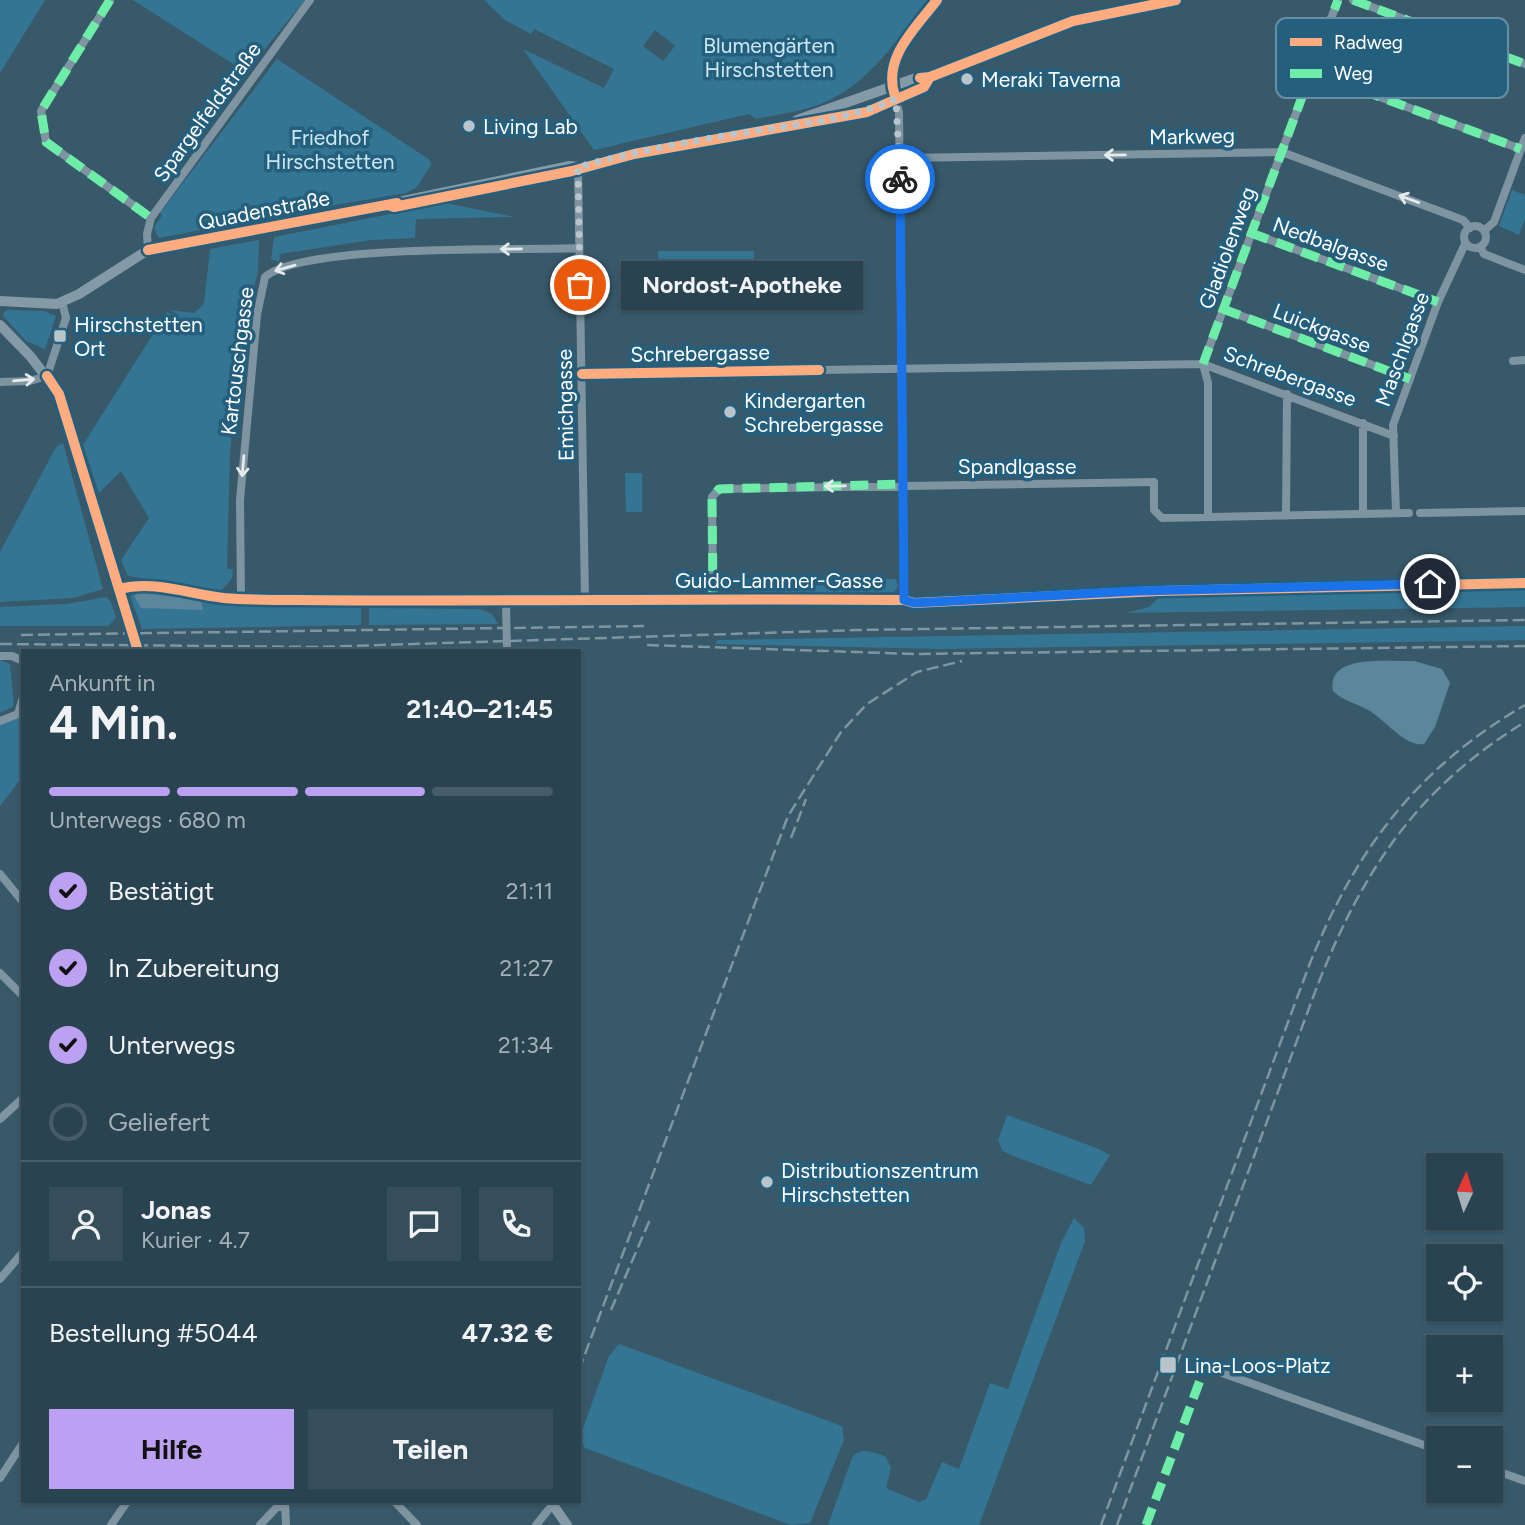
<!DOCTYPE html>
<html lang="de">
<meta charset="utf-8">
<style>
:root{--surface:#2a4350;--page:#364e5a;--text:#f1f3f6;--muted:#a5b0b7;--line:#465c67;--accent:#bca0f2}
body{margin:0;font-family:Figtree,sans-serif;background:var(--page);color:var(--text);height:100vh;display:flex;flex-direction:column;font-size:26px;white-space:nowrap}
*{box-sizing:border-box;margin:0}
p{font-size:23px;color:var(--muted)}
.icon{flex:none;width:38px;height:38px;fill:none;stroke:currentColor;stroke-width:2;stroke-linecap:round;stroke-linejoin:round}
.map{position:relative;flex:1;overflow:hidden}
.sheet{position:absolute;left:21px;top:649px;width:560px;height:854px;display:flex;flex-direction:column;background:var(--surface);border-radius:0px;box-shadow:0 2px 5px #0004,0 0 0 2px var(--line)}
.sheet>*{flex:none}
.needle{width:46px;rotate:4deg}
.controls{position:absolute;left:1426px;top:1153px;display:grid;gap:14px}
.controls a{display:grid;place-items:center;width:77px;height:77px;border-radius:0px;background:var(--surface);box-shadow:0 2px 5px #0004,0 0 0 2px var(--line);font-size:35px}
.pin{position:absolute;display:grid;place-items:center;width:60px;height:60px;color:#fff;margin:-30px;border:4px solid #fff;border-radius:50%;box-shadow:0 2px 7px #0007}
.courier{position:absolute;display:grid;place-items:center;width:70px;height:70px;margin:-35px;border:5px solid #1a73e8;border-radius:50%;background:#fff;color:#222;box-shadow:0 2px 9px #0007}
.bubble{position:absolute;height:49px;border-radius:0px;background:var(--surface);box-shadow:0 2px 5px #0004,0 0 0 2px var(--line);font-size:23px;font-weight:700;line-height:49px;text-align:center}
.headline em{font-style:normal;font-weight:700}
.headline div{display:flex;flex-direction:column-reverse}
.headline{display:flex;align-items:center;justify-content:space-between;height:119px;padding:0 28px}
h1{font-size:46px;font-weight:700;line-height:52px}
.bar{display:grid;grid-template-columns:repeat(4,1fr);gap:10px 7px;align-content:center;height:84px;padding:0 28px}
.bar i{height:9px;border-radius:5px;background:var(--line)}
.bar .active{background:var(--accent)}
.bar p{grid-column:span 4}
.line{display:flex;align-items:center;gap:18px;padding:0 28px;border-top:2px solid var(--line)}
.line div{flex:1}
.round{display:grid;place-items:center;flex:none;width:74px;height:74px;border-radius:0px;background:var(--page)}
ol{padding:0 28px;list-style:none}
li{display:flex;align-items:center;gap:21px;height:77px}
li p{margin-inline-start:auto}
li .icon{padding:7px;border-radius:50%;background:var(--accent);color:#111;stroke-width:4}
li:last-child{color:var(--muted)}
li i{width:38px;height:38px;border:4px solid var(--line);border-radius:50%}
.primary-button{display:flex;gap:14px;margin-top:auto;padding:14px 28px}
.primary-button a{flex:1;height:80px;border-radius:0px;background:var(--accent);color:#111;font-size:28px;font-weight:700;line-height:80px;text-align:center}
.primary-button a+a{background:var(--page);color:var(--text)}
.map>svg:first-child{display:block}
</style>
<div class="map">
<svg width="1525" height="1525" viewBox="0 0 1525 1525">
<rect width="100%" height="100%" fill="#38596a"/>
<path fill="#357594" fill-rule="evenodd" d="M0 0H45L0 73Z
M133 0H305L246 72Z
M484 0H927C894 44 865 91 809 108 792 113 773 115 756 119L749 114 594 150 523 49 604 88 614 69 534 29 531 34 505 20ZM655 30 675 46 663 61 643 46Z
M277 59 430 160 431 165 416 188 406 193 335 205 328 206 314 192 299 211 159 238 154 228 162 215 160 213Z
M1512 190 1525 195V219L1519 235 1499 226Z
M446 203 514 217 416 219 415 238 371 240 280 254 279 262 271 259 274 237Z
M259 240 258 271 253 293 246 292 230 453 227 569H233L232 578 223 589 216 591 128 576 121 560 149 518 121 471 99 493 83 445 167 312 175 316 177 314 169 310 194 313 204 304 210 249Z
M658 251H754L753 307H660Z
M7 310 44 311 56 316 45 349 26 341 4 317 3 313Z
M63 443 103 589 73 598 0 602V552L56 447Z
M625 473H642V512H626Z
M896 579 898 587 894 592 742 594 741 579Z
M1525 588V607L1126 613 1149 607 1163 594Z
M138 591H152L223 604 361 608V625L142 629 130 596Z
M107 597 111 602 116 618 108 626H0V607L66 604Z
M369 608 479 609 492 614 498 624 369 625Z
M1525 626V640L942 649 716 644 717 640Z
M0 660 10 664 14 706 0 713Z
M23 716V776L0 806V723Z
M1007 1115 1099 1149 1110 1155 1091 1185 1013 1156 1003 1151 998 1141Z
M1074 1218 1084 1228 1085 1241 979 1525H828L852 1458C860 1446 874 1452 886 1457L891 1468 886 1488 919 1502 926 1499 942 1462 959 1469 990 1383 1008 1389 1061 1243Z
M619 1344 842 1426 844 1440 810 1523 791 1525 585 1448 581 1441 582 1431 609 1356Z"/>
<path fill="#5c869b" d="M139 592 201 601 203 610 141 608 134 596Z
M1414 661 1442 669 1450 683 1435 727 1424 744C1404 747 1385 719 1368 710 1356 703 1343 701 1333 691 1326 653 1389 662 1414 661Z"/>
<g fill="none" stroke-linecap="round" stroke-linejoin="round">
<path stroke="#7e94a0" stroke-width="8" d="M110 0 41 111 46 142 151 218
M1353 0 1525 64
M1312 72 1521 149
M899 158 1282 152 1463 220 1470 228
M578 167 585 600
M1464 237a11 11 0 1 1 22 0a11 11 0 1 1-22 0Z
M1486 229 1494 222 1525 138
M1251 233 1438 302
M1480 247 1484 254 1525 270
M148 250 147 234 151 218 310 0
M1223 309 1410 379
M1513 361 1525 360
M819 370 1203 364 1394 436
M0 382 30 381 47 376 66 318 62 302
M1363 423V514
M1396 513 1393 425 1438 302 1465 244
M1420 513 1525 511
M1286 516 1287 394
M1208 517V383L1203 364 1338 0
M119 589C155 580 188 594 224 598 248 600 273 600 298 600 500 602 702 598 904 600L914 603 1159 591 1525 583
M713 598 712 497 719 489 1154 482V510L1162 518 1409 513
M241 599 240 500 257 315 265 277C304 243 519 251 579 248
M904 600 899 112 890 81 894 57 937 0
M506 603 507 651
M0 656H12L23 661
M18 714 23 697
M0 721 23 712
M0 874 23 902
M0 973 23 996
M0 1119 23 1098
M0 1279 23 1252
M1205 1367 1438 1450
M1491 1469 1525 1481
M0 1478 23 1443
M285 1502 286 1525
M395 1502 417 1525
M111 1525 127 1502
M260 1525 277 1507 285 1505
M536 1525 553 1504"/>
<path stroke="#849aa6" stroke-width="10" d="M797 120 916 78 930 77 1073 21 1176 0
M575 169 634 154 867 112 924 87 930 77
M0 301 57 304 79 294 148 250 264 230 570 166 578 167
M0 325 31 357 59 394 138 651
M551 1502 567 1525"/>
<path stroke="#7f95a0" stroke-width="2.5" stroke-dasharray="12 5" stroke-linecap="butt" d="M21 635 644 626
M0 644 318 647 857 630 1525 620
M647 645 915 654 1525 646
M791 838 806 799
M611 1310 651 1217
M579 1370 788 816 841 732 867 704 917 672 962 661
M1101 1525 1310 963C1356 849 1417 768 1525 705
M1117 1525 1318 984C1363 870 1418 787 1525 722"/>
<path stroke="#6deda7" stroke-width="9" stroke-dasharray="18 9" stroke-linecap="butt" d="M110 0 41 111 46 142 151 218
M1353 0 1525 64
M1312 72 1521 149
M1251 233 1438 302
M1223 309 1410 379
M1203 364 1338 0
M713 598 712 497 719 489 903 484
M1146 1525 1205 1367"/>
<g stroke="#245f7e" stroke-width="15">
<path id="cycleway" d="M920 78 930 77 1073 21 1176 0
M895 96C882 58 915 29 937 0
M388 205 394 207 572 171 634 154 867 112 924 87 930 77
M148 250 397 203
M582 374 819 370
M47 376 59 394 138 651
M119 589C155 580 188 594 224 598 248 600 273 600 298 600 500 602 702 598 904 600L914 603 1159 591 1525 583"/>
</g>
<use href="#cycleway" stroke="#ffac80" stroke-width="10"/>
</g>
<defs><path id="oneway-shaft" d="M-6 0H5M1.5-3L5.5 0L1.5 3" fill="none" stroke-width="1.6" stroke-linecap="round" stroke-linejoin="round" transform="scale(1.75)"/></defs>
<g stroke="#e5eaec">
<use href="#oneway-shaft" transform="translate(1115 155) rotate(179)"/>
<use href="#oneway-shaft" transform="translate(1409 199) rotate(-160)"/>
<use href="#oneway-shaft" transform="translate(511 249) rotate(179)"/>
<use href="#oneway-shaft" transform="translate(285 268) rotate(164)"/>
<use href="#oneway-shaft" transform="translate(24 380) rotate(-5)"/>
<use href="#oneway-shaft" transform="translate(243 466) rotate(95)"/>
<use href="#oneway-shaft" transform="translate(835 486) rotate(179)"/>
</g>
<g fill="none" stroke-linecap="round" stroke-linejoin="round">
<path stroke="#b9c5cb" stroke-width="7" stroke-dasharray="0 12.6" d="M580 285 578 167C638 151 700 139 761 130 808 123 852 118 896 99L900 179"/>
<path stroke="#1a73e8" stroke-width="9" d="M900 179 904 600 914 603 1138 591 1430 584"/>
</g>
<g fill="#b9c5cb" stroke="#245f7e" stroke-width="2.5">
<circle cx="967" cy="79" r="7"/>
<circle cx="469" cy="126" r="7"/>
<rect x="53" y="329" width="14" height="14" rx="3.5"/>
<circle cx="730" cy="412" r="7"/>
<circle cx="767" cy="1182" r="7"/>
<rect x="1159" y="1356" width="18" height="18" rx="3.5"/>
</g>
<g text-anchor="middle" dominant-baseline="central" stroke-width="7" stroke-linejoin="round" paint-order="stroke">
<g font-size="21" fill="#cde8f5" stroke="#245f7e">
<text x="769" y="45">Blumengärten<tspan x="769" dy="24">Hirschstetten</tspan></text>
<text x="330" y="137">Friedhof<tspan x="330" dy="24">Hirschstetten</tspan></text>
</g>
<g font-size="21" fill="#fff" stroke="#245f7e" text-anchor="start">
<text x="981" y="79">Meraki Taverna</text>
<text x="483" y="126">Living Lab</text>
<text x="74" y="324">Hirschstetten<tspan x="74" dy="24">Ort</tspan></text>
<text x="744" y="400">Kindergarten<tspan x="744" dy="24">Schrebergasse</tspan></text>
<text x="781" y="1170">Distributionszentrum<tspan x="781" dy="24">Hirschstetten</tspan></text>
<text x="1184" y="1365">Lina-Loos-Platz</text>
</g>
<g font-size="21" fill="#fff" stroke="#245f7e">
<text transform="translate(207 112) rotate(-54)">Spargelfeldstraße</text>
<text transform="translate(1192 136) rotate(-1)">Markweg</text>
<text transform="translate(264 210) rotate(-11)">Quadenstraße</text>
<text transform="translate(1331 244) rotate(20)">Nedbalgasse</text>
<text transform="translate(1227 248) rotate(-70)">Gladiolenweg</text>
<text transform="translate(1322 328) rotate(21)">Luickgasse</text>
<text transform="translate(1402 349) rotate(-70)">Maschlgasse</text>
<text transform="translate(700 353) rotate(-1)">Schrebergasse</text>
<text transform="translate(237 361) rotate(-83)">Kartouschgasse</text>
<text transform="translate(1290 376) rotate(20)">Schrebergasse</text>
<text transform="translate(565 405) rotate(-91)">Emichgasse</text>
<text x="1017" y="466">Spandlgasse</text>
<text x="779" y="580">Guido-Lammer-Gasse</text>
</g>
</g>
<rect x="1276" y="18" width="232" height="80" rx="10" fill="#245f7e" stroke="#668fa5" stroke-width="2"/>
<rect x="1290" y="38" width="32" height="8" fill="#ffac80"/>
<rect x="1290" y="69" width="32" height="9" fill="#6deda7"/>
<g font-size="19" fill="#fff">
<text x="1334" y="49">Radweg</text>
<text x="1334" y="80">Weg</text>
</g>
</svg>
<div class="controls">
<a><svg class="needle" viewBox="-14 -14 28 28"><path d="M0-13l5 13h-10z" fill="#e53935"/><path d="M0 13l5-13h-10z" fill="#a5b0b7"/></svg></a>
<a><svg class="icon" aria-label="locate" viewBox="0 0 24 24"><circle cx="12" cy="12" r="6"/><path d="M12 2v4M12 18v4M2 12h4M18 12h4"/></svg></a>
<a>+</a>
<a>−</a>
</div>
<div class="pin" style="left:580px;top:285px;background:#ea580c"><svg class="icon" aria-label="bag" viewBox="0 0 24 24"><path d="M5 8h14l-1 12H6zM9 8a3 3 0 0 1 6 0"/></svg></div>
<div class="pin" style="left:1430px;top:584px;background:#1f2937"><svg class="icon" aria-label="home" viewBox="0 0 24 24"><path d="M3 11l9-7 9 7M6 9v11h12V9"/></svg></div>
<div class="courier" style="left:900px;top:179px"><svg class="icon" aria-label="bike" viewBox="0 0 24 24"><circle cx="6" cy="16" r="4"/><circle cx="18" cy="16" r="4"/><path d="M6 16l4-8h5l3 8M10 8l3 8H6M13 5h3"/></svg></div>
<div class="bubble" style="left:621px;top:261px;width:242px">Nordost-Apotheke</div>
<section class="sheet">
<div class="headline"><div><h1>4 Min.</h1><p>Ankunft in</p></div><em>21:40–21:45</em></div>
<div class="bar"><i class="active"></i><i class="active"></i><i class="active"></i><i></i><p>Unterwegs · 680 m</p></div>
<ol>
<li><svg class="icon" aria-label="check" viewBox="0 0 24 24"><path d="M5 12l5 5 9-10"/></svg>Bestätigt<p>21:11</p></li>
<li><svg class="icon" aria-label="check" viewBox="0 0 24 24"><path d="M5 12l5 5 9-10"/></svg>In Zubereitung<p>21:27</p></li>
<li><svg class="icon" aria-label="check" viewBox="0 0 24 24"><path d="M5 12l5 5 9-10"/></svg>Unterwegs<p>21:34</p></li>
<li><i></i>Geliefert</li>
</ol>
<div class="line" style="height:126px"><a class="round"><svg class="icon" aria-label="person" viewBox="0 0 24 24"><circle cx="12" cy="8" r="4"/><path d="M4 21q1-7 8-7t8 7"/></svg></a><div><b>Jonas</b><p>Kurier · 4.7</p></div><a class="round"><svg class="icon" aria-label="chat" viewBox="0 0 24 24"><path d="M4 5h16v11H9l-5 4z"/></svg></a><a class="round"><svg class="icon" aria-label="phone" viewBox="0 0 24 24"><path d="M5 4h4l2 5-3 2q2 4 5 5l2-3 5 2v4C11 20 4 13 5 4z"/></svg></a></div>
<div class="line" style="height:91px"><div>Bestellung #5044</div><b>47.32 €</b></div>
<div class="primary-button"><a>Hilfe</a><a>Teilen</a></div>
</section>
</div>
